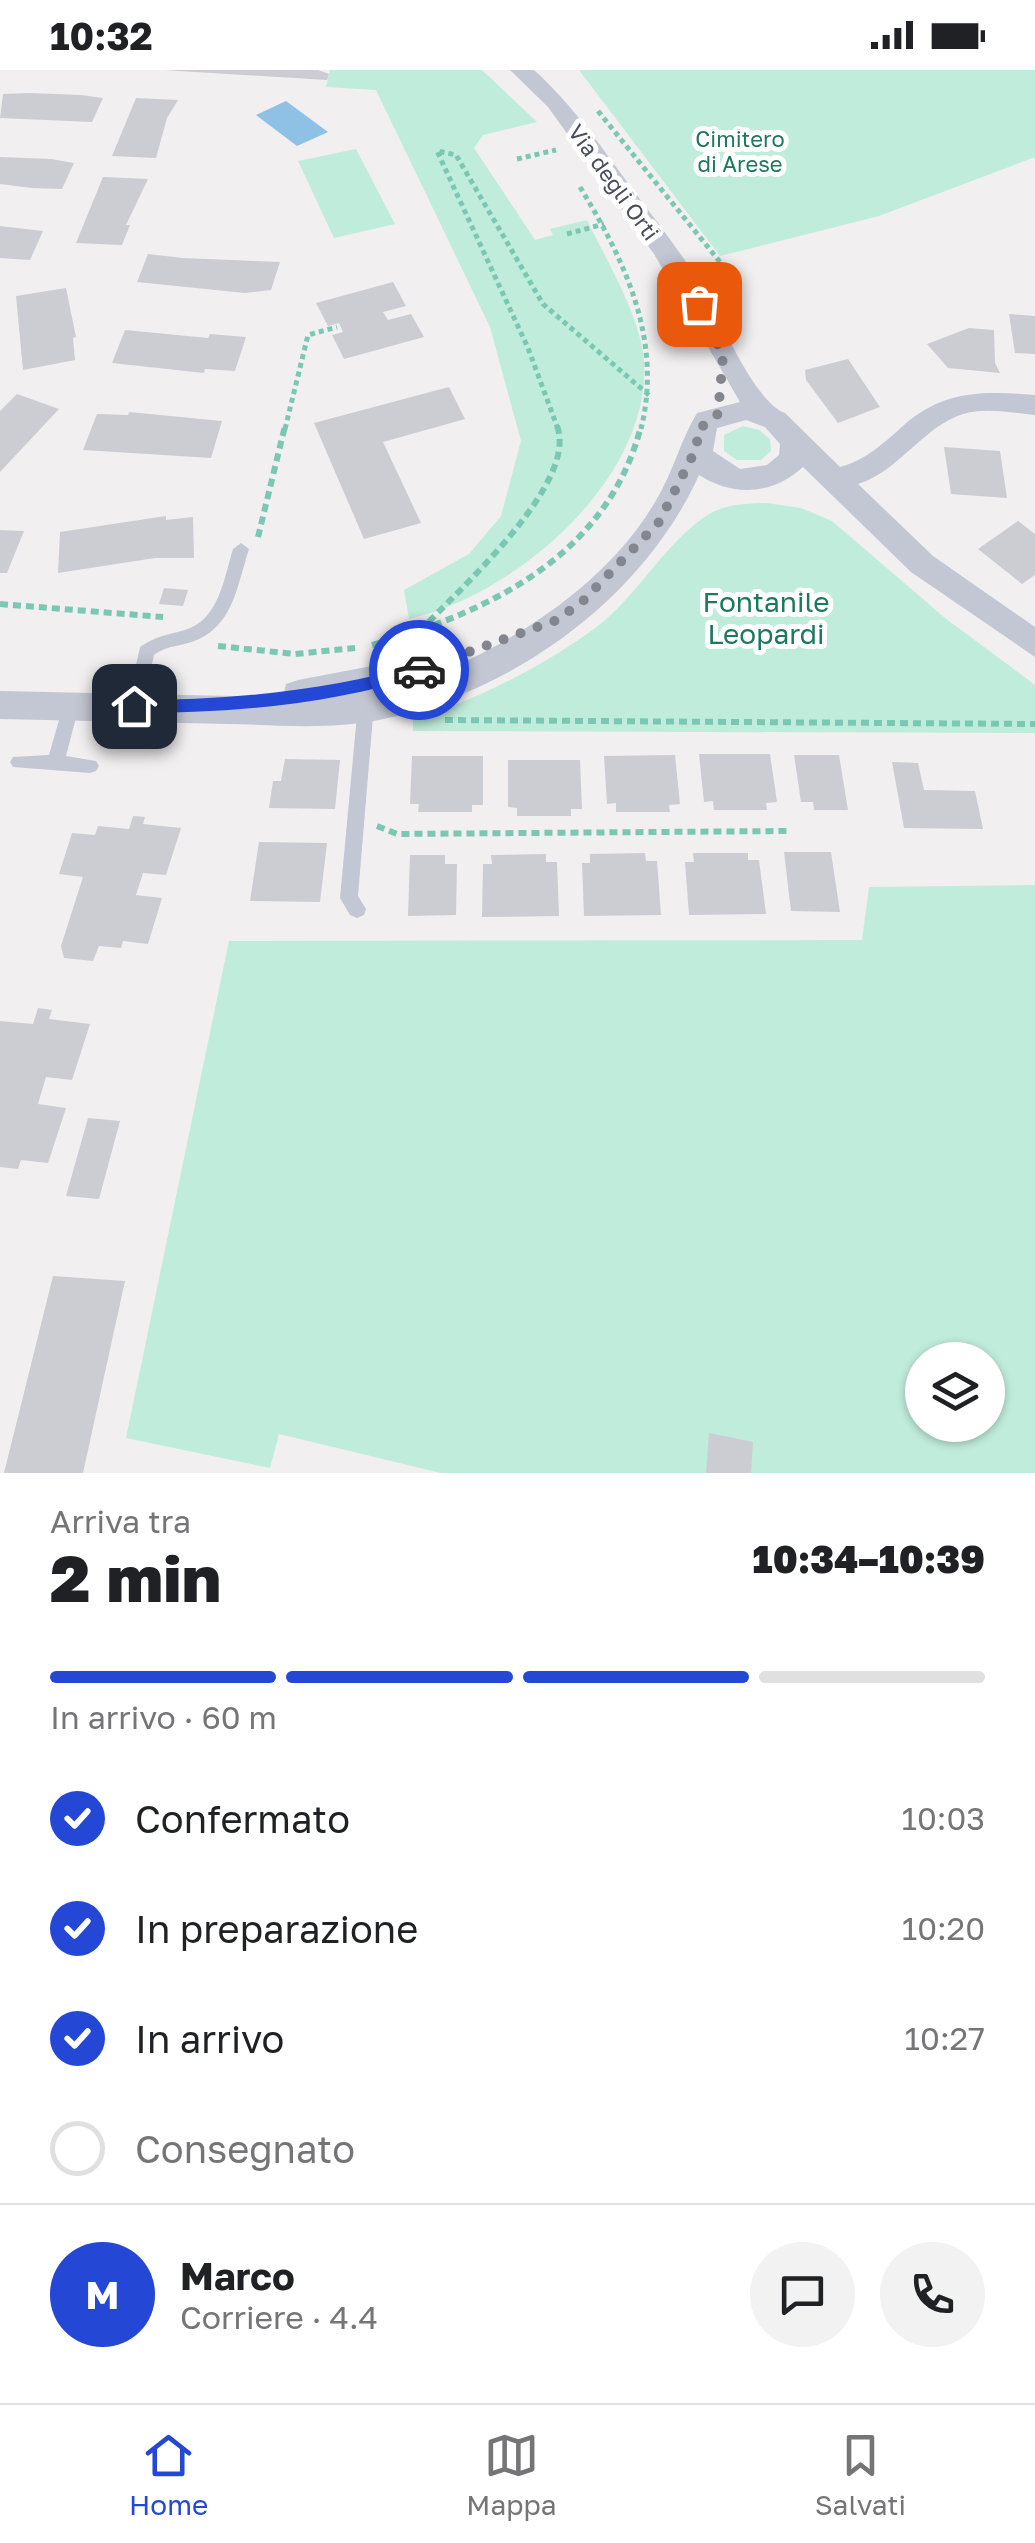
<!DOCTYPE html>
<html lang="it">
<meta charset="utf-8">
<style>
:root{--surface:#fff;--page:#f2f2f2;--text:#202124;--muted:#757577;--line:#e0e0e0;--accent:#2448d5}
body{margin:0;font-family:"Golos Text",sans-serif;background:var(--page);color:var(--text);height:100vh;display:flex;flex-direction:column;font-size:38px;white-space:nowrap}
*{box-sizing:border-box;margin:0}
p{font-size:32px;color:var(--muted)}
.icon{flex:none;width:55px;height:55px;fill:none;stroke:currentColor;stroke-width:2;stroke-linecap:round;stroke-linejoin:round}
.map{position:relative;height:1403px;overflow:hidden}
.panel{display:flex;flex-direction:column;background:var(--surface);flex:1}
.panel>*{flex:none}
.controls{position:absolute;left:905px;top:1272px;display:grid;gap:20px}
.controls a{display:grid;place-items:center;width:100px;height:100px;border-radius:50%;background:var(--surface);box-shadow:0 2px 8px #0004;font-size:50px}
.pin{position:absolute;display:grid;place-items:center;width:85px;height:85px;color:#fff;margin:-42px;border-radius:20px;box-shadow:0 5px 15px #0006}
.courier{position:absolute;display:grid;place-items:center;width:100px;height:100px;margin:-50px;border:8px solid #2448d5;border-radius:50%;background:#fff;color:#222;box-shadow:0 2px 12px #0007}
.summary em{font-style:normal;font-weight:800}
.summary div{display:flex;flex-direction:column-reverse}
.summary{display:flex;align-items:center;justify-content:space-between;height:170px;padding:0 50px}
h1{font-size:65px;font-weight:800;line-height:75px}
.bar{display:grid;grid-template-columns:repeat(4,1fr);gap:15px 10px;align-content:center;height:120px;padding:0 50px}
.bar i{height:12px;border-radius:8px;background:var(--line)}
.bar .active{background:var(--accent)}
.bar p{grid-column:span 4}
.line{display:flex;align-items:center;gap:25px;padding:0 50px;border-top:2px solid var(--line)}
.line div{flex:1}
.round{display:grid;place-items:center;flex:none;width:105px;height:105px;border-radius:52px;background:var(--page)}
ol{padding:0 50px;list-style:none}
li{display:flex;align-items:center;gap:30px;height:110px}
li p{margin-inline-start:auto}
li .icon{padding:10px;border-radius:50%;background:var(--accent);color:#fff;stroke-width:4}
li:last-child{color:var(--muted)}
li i{width:55px;height:55px;border:5px solid var(--line);border-radius:50%}
.status{display:flex;justify-content:space-between;align-items:center;height:70px;padding:0 50px;background:var(--surface);direction:ltr}
.status svg{height:28px;fill:currentColor}
.tabs{display:flex;justify-content:space-around;align-items:center;height:140px;border-top:2px solid var(--line);background:var(--surface);font-size:28px;color:var(--muted)}
.tabs a{display:grid;justify-items:center;gap:5px}
.tabs .active{color:var(--accent)}
.map>svg:first-child{display:block}
</style>
<div class="status"><b>10:32</b><svg viewBox="0 0 49 12"><path d="M0 12V9h3v3zM5 12V6h3v6zM10 12V3h3v9zM15 12V0h3v12zM26 1h20v11H26zM47 4h2v5h-2z"/></svg></div>
<div class="map">
<svg width="1035" height="1403" viewBox="0 0 1035 1403">
<rect width="100%" height="100%" fill="#f1efef"/>
<path fill="#c0ecdb" fill-rule="evenodd" d="M330 0H482L537 52 483 65 474 78 535 170 553 165 550 159 587 150C606 190 641 247 644 291 652 409 514 526 409 549L404 520 469 484 501 446 521 371 490 257 376 20 326 17Z
M579 0H1035V87L879 146 720 186Z
M356 79 395 154 334 168 298 91Z
M743 356 759 360 770 369 771 381 761 390H737L724 381V365Z
M766 433 801 438 832 451 945 548 1035 615V663L413 661V650C479 629 542 597 598 556 638 525 664 474 706 446 724 434 746 434 766 433Z
M1035 815V1403H441L279 1364 270 1398 126 1368 229 871 862 870 869 817ZM922 1290H988V1355H922Z"/>
<path fill="#8fc0e6" d="M286 31 328 62 297 76 256 45Z"/>
<path fill="#cccdd3" d="M163 0H318L329 4 327 10Z
M29 23 81 25 103 28 92 52 0 48 3 24Z
M136 28 178 30 167 48 156 88 112 86Z
M0 87 51 89 74 93 62 119 32 118 0 114Z
M103 107 148 109 126 155H130L122 175 76 173Z
M0 156 43 161 30 190 0 188Z
M148 184 183 188 280 192 271 220 245 223 137 212Z
M393 212 406 236 383 242 388 250 411 244 424 267 344 289 332 265 343 262 339 253 328 256 316 233Z
M66 218 76 267 73 268 75 290 23 300 16 226Z
M1009 244 1035 246V284L1015 283Z
M969 258 994 260 995 293 1000 303 948 298 927 274Z
M125 260 208 268 210 264 246 267 235 301 205 299 204 303 112 293Z
M848 289 880 337 838 353 806 310 805 300Z
M449 317 465 349 383 372 421 453 364 469 314 353Z
M17 324 59 339 0 402V341Z
M129 342 222 351 211 388 83 380 97 344 128 345Z
M944 377 1000 381 1007 428 951 424Z
M166 446V450L193 447 194 488H155L58 503 60 462Z
M1018 451 1035 464V505L1022 514 978 479Z
M0 460 24 461 7 503H0Z
M164 518 188 520 183 536 159 534Z
M699 684H770L777 732 766 733 767 740H714L713 731 704 732Z
M675 685 680 734 669 735 670 742H616V733L607 734 604 686Z
M794 685H839L848 740H814L813 732H801Z
M412 686H483V735H472V742H418L419 734H410Z
M285 689 340 690 335 739 269 738 273 711H281Z
M508 690H580L582 739H571V746H517V738L508 737Z
M892 692 918 693 924 720 975 721 983 759 904 758Z
M133 746 145 747 143 754 181 758 166 805 143 803 136 825 162 828 148 874 123 871 121 878 99 876 93 891 64 888 61 876 83 807 59 804 72 763 95 765 98 756 129 759Z
M259 772 327 773 320 832 250 831Z
M784 782H831L840 842 791 841Z
M645 783 646 791H657L661 845 584 846 582 793H590V784Z
M693 783H748V790H759L766 844 689 845 685 792H694Z
M546 784V792H557L559 846 482 847 483 794H492L491 785Z
M410 785H445V794H457L456 845 408 846Z
M38 938 52 940 49 949 90 954 72 1010 46 1007 38 1034 66 1038 48 1093 21 1090 18 1099 0 1097V951L33 954Z
M88 1048 120 1051 99 1129 66 1126Z
M53 1206 125 1211 83 1403H4Z
M709 1363 753 1372 751 1403H706Z"/>
<g fill="none" stroke-linecap="round" stroke-linejoin="round">
<path stroke="#7ac8b4" stroke-width="5" stroke-dasharray="5 4" stroke-linecap="butt" d="M598 41 724 197 732 233
M517 89 556 80
M580 117C625 191 663 270 641 359
M567 164 604 154
M285 359 308 265 337 257
M558 359 528 278 437 81 456 85 543 234 650 326"/>
<path stroke="#7ac8b4" stroke-width="6" stroke-dasharray="8 5" stroke-linecap="butt" d="M258 467 285 356
M0 534 163 547
M420 561C457 521 579 414 557 356
M372 575C489 542 608 486 641 356
M218 576 295 584 355 578
M445 650 1035 654
M377 756 397 764 788 761"/>
<path fill="#c3c7d3" fill-rule="evenodd" d="M241 473 249 479C238 512 234 553 199 569 183 577 168 574 154 585L143 636 141 641H129L127 636 140 577C156 566 167 565 185 560 219 550 224 508 233 479Z
M366 627 372 629 374 634 358 826 366 839 364 845 357 848 350 845 340 828 358 634 360 629Z
M71 629 77 631 79 636 66 686 96 691 99 696 96 701 90 703 13 697 10 692 13 687 49 685 63 636 65 631Z"/>
<path fill="#c3c7d3" fill-rule="evenodd" d="M510 0H534C574 36 604 81 636 124 666 164 699 205 720 251 732 276 760 334 785 343L840 397C866 390 884 373 904 355 944 320 984 321 1035 325V345C1013 343 985 337 963 344 922 357 900 401 858 414L933 486 1035 557V587L911 502 803 397C773 425 733 427 699 405 643 529 512 623 379 650 329 660 278 655 228 654 152 652 76 651 0 649V621L283 627 286 614 298 610 414 588 426 592 431 602 427 608C513 574 607 514 655 432 673 403 680 371 697 343L740 332 654 184 548 37ZM746 350 765 357 780 374 779 385 767 395 740 399 713 381 717 358Z"/>
</g>
<path fill="#2448d5" d="M419 594 425 596V604C333 635 230 643 134 643L127 636 134 630C229 630 328 621 419 594Z"/>
<g fill="none" stroke-linecap="round" stroke-linejoin="round">
<path stroke="#83868f" stroke-width="10" stroke-dasharray="0 18" d="M419 600 557 550 583 531 659 452 696 379 699 359 718 344 723 286 699 234"/>
</g>
<g text-anchor="middle" dominant-baseline="central" stroke-width="10" stroke-linejoin="round" paint-order="stroke">
<g font-size="22" fill="#1d7860" stroke="#fff">
<text x="740" y="68">Cimitero<tspan x="740" dy="25">di Arese</tspan></text>
</g>
<g font-size="22" fill="#484d5b" stroke="#fff">
<text transform="translate(614 112) rotate(54)">Via degli Orti</text>
</g>
<g font-size="28" fill="#1d7860" stroke="#fff">
<text x="766" y="531">Fontanile<tspan x="766" dy="32">Leopardi</tspan></text>
</g>
</g>
</svg>
<div class="controls">
<a><svg class="icon" aria-label="layers" viewBox="0 0 24 24"><path d="M12 4l9 5-9 5-9-5zM3 14l9 5 9-5"/></svg></a>
</div>
<div class="pin" style="left:699px;top:234px;background:#ea580c"><svg class="icon" aria-label="bag" viewBox="0 0 24 24"><path d="M5 8h14l-1 12H6zM9 8a3 3 0 0 1 6 0"/></svg></div>
<div class="pin" style="left:134px;top:636px;background:#1f2937"><svg class="icon" aria-label="home" viewBox="0 0 24 24"><path d="M3 11l9-7 9 7M6 9v11h12V9"/></svg></div>
<div class="courier" style="left:419px;top:600px"><svg class="icon" aria-label="car" viewBox="0 0 24 24"><path d="M5 17H2v-5l4-1 3-4h7l3 4 3 1v5h-3M9 17h6M6 11h13"/><circle cx="7" cy="17" r="2"/><circle cx="17" cy="17" r="2"/></svg></div>
</div>
<section class="panel">
<div class="summary"><div><h1>2 min</h1><p>Arriva tra</p></div><em>10:34–10:39</em></div>
<div class="bar"><i class="active"></i><i class="active"></i><i class="active"></i><i></i><p>In arrivo · 60 m</p></div>
<ol>
<li><svg class="icon" aria-label="check" viewBox="0 0 24 24"><path d="M5 12l5 5 9-10"/></svg>Confermato<p>10:03</p></li>
<li><svg class="icon" aria-label="check" viewBox="0 0 24 24"><path d="M5 12l5 5 9-10"/></svg>In preparazione<p>10:20</p></li>
<li><svg class="icon" aria-label="check" viewBox="0 0 24 24"><path d="M5 12l5 5 9-10"/></svg>In arrivo<p>10:27</p></li>
<li><i></i>Consegnato</li>
</ol>
<div class="line" style="height:180px"><b class="round" style="background:var(--accent);color:#fff">M</b><div><b>Marco</b><p>Corriere · 4.4</p></div><a class="round"><svg class="icon" aria-label="chat" viewBox="0 0 24 24"><path d="M4 5h16v11H9l-5 4z"/></svg></a><a class="round"><svg class="icon" aria-label="phone" viewBox="0 0 24 24"><path d="M5 4h4l2 5-3 2q2 4 5 5l2-3 5 2v4C11 20 4 13 5 4z"/></svg></a></div>
</section>
<nav class="tabs">
<a class="active"><svg class="icon" aria-label="home" viewBox="0 0 24 24"><path d="M3 11l9-7 9 7M6 9v11h12V9"/></svg>Home</a>
<a><svg class="icon" aria-label="map" viewBox="0 0 24 24"><path d="M3 6l6-2 6 2 6-2v14l-6 2-6-2-6 2zM9 4v14M15 6v14"/></svg>Mappa</a>
<a><svg class="icon" aria-label="saved" viewBox="0 0 24 24"><path d="M7 4h10v16l-5-4-5 4z"/></svg>Salvati</a>
</nav>
